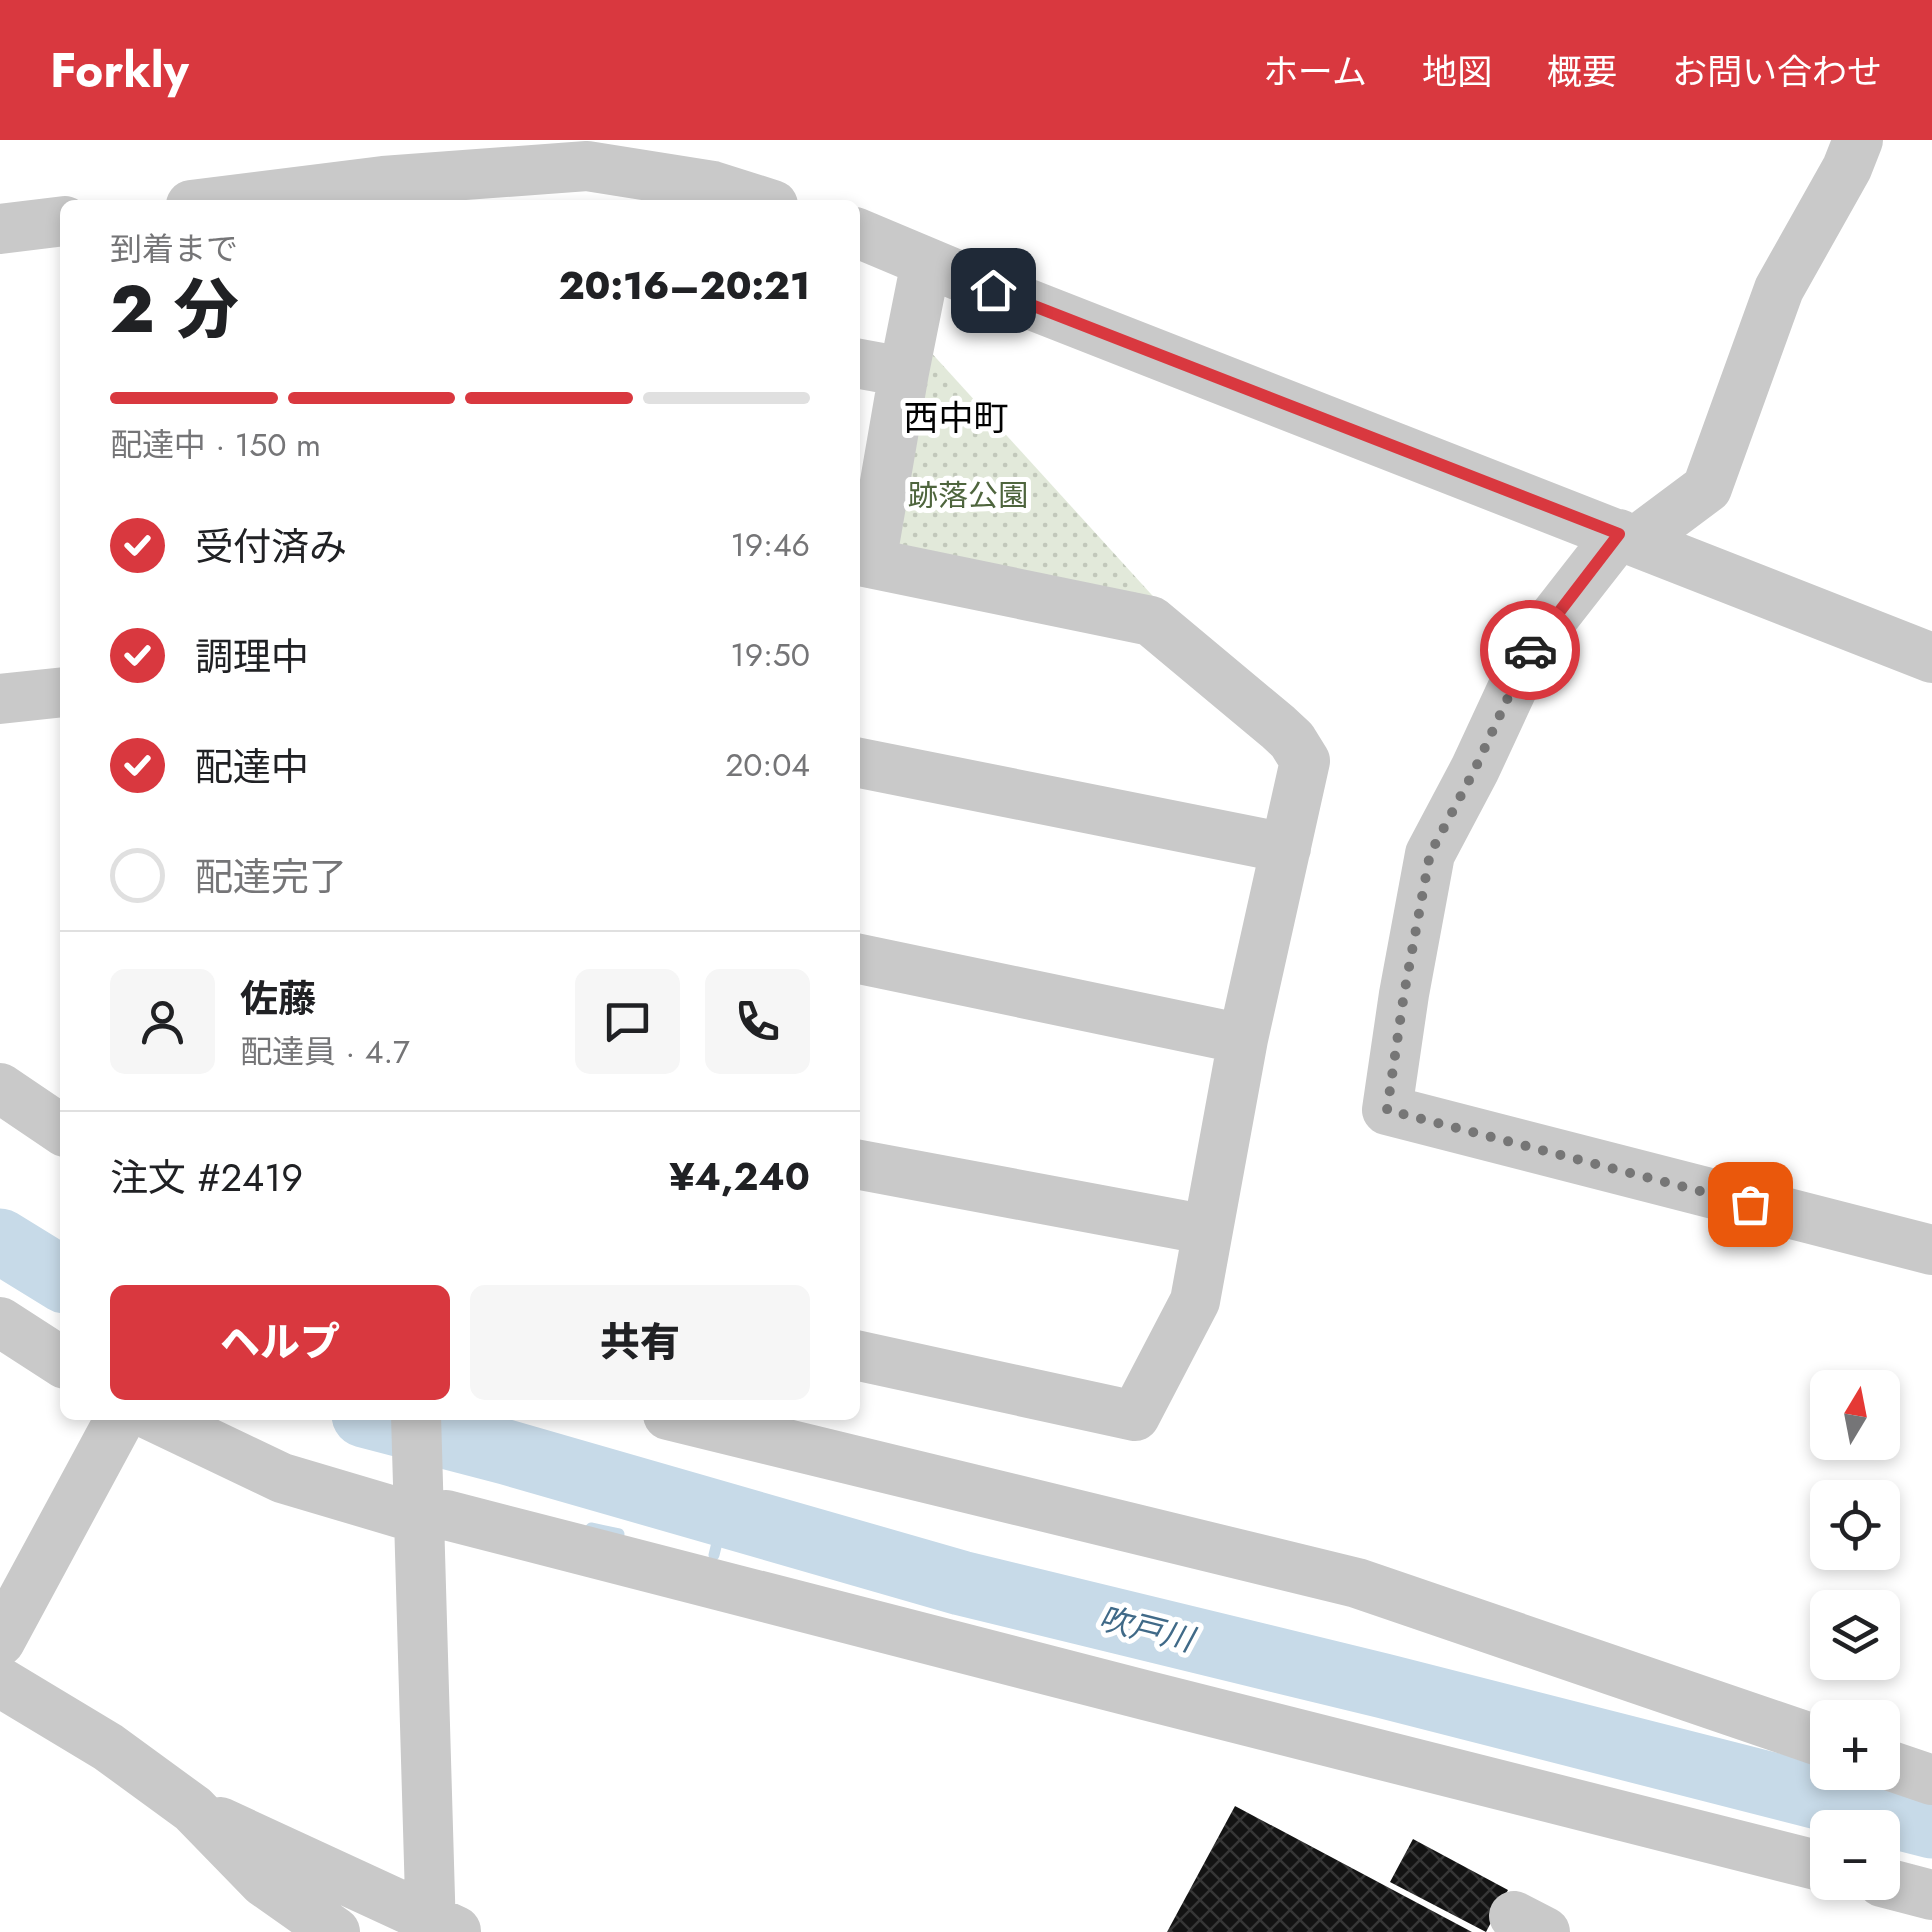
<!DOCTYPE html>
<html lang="ja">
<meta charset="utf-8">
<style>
:root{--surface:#fff;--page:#f6f6f6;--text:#202124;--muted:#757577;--line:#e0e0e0;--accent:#d9383f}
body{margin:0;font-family:Jost,"Noto Sans JP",sans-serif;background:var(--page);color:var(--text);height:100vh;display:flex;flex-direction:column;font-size:38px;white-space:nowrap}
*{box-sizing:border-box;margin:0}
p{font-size:32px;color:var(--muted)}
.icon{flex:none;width:55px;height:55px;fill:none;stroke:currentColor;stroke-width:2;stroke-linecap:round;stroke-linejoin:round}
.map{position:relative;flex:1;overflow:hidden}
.side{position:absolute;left:60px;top:60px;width:800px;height:1220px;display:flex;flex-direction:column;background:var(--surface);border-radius:15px;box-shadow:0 5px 15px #0003}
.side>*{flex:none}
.needle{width:65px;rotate:10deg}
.fabs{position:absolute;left:1810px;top:1230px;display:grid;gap:20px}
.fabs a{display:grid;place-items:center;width:90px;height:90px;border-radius:15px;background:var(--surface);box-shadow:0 5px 15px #0003;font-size:50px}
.pin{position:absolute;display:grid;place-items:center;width:85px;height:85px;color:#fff;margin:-42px;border-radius:20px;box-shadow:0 5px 15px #0006}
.courier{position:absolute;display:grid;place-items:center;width:100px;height:100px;margin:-50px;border:8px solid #d9383f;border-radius:50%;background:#fff;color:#222;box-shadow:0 2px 12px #0007}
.summary em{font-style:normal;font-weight:800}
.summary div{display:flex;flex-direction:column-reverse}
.summary{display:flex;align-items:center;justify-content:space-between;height:170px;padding:0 50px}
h1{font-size:65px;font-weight:800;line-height:75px}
.bar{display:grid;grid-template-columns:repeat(4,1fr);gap:15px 10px;align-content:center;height:120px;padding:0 50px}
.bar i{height:12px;border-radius:8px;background:var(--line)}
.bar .on{background:var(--accent)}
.bar p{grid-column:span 4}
.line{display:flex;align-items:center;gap:25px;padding:0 50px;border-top:2px solid var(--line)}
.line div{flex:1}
.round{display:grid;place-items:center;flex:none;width:105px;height:105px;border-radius:15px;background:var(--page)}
ol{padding:0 50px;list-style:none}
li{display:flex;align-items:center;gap:30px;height:110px}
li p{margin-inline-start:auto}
li .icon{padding:10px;border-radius:50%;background:var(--accent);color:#fff;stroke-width:4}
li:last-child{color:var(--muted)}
li i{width:55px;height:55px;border:5px solid var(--line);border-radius:50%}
.action{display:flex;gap:20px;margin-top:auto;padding:20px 50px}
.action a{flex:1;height:115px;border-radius:15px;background:var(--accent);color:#fff;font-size:40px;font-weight:800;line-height:115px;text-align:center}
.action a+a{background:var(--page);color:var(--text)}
header{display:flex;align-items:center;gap:60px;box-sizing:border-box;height:140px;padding:0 50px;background:var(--accent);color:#fff}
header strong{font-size:48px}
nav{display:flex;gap:55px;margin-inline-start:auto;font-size:35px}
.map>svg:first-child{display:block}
</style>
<header>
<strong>Forkly</strong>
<nav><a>ホーム</a><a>地図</a><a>概要</a><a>お問い合わせ</a></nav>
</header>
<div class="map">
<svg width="1932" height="1792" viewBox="0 0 1932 1792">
<defs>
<pattern id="park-dots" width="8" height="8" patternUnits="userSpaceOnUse" patternTransform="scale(2.5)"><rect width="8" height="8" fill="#e2e9da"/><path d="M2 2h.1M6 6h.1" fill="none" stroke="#c2c8bb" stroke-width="1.8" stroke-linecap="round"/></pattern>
<pattern id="building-cross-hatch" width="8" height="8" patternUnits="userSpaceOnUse" patternTransform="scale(2.5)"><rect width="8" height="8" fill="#131313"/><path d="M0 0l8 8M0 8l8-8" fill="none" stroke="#363636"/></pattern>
</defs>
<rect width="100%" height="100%" fill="#fff"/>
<path fill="url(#park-dots)" d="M927 208 1161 465 900 414 890 399Z"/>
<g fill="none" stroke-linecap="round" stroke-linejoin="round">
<path stroke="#c7dae8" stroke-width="11" d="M591 1388 619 1394
M714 1415 724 1374"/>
<path stroke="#c7dae8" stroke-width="65" d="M0 1101 65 1141
M364 1275 506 1312 961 1443 1384 1546 1932 1686"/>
</g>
<path fill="url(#building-cross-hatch)" d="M1235 1666 1472 1792H1167Z
M1413 1699 1508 1750 1486 1792 1390 1742Z"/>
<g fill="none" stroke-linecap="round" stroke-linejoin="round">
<path stroke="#c9c9c9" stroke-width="50" d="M191 65 383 41 587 26 713 46 773 65
M0 89 65 81
M855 92 993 150 1932 518
M855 223 904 232 871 423
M904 232 926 122
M1619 394 1533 504 1475 629 1430 714 1404 854 1387 970 1932 1110
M1636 401 1707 348 1779 149 1847 28 1858 0
M855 420 1151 481 1278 587 1292 600 1305 621 1243 899 1195 1161 1135 1276 855 1215
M0 559 65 552
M855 622 1286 708
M855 818 1243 899
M0 948 65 992
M855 1024 1208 1090
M0 1182 65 1224
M150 1275 282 1338 420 1379 446 1375C906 1496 1367 1611 1828 1728
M416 1275 431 1792
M668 1275 1357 1443 1828 1604
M0 1501 122 1275
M0 1542 108 1607 193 1669 264 1742 335 1792
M1882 1623 1932 1640
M220 1682 456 1791
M1882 1742 1932 1755
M1514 1776 1545 1792"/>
</g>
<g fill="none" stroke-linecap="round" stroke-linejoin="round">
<path stroke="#767676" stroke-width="10" stroke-dasharray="0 18" d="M1530 510 1475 629 1430 714 1404 854 1387 970 1750 1064"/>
<path stroke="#d9383f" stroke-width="12" d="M993 150 1619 394 1530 510"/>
</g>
<g text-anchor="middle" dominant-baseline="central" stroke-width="10" stroke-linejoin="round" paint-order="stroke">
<g font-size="30" fill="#4e653d" stroke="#fff">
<text x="968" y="355">跡落公園</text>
</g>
<g font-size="32" font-style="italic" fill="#406a88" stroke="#fff">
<text transform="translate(1146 1489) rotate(14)">吹戸川</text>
</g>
<g font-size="35" fill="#000" stroke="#fff">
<text x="956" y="278">西中町</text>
</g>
</g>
</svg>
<div class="fabs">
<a><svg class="needle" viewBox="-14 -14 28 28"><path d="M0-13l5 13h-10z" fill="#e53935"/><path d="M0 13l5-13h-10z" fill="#757577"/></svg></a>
<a><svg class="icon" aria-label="locate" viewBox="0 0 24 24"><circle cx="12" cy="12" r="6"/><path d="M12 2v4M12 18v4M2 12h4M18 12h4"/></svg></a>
<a><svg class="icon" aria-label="layers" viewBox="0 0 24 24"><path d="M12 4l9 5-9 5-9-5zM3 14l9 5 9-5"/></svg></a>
<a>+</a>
<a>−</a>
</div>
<div class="pin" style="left:1750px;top:1064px;background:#ea580c"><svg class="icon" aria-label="bag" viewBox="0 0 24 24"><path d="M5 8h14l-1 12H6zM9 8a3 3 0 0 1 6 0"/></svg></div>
<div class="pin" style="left:993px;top:150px;background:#1f2937"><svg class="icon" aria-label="home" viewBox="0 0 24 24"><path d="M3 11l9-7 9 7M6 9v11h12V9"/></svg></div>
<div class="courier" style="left:1530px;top:510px"><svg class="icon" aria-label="car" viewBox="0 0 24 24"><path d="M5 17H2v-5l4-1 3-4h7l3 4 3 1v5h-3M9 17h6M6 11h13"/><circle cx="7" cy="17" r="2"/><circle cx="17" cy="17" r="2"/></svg></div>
<section class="side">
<div class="summary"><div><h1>2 分</h1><p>到着まで</p></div><em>20:16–20:21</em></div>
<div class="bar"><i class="on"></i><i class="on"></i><i class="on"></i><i></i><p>配達中 · 150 m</p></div>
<ol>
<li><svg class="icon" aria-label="check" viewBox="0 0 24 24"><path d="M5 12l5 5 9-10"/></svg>受付済み<p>19:46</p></li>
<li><svg class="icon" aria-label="check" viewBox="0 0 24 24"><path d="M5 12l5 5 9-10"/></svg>調理中<p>19:50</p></li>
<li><svg class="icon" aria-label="check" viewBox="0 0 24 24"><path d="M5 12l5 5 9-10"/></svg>配達中<p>20:04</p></li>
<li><i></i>配達完了</li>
</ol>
<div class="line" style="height:180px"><a class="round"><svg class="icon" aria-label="person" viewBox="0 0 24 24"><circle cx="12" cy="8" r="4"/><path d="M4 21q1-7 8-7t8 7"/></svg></a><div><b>佐藤</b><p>配達員 · 4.7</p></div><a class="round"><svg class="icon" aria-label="chat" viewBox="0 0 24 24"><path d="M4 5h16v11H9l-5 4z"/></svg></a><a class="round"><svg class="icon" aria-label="phone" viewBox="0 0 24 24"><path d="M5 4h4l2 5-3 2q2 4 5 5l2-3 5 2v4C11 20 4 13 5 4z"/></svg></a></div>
<div class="line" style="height:130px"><div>注文 #2419</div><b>¥4,240</b></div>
<div class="action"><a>ヘルプ</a><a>共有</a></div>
</section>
</div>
